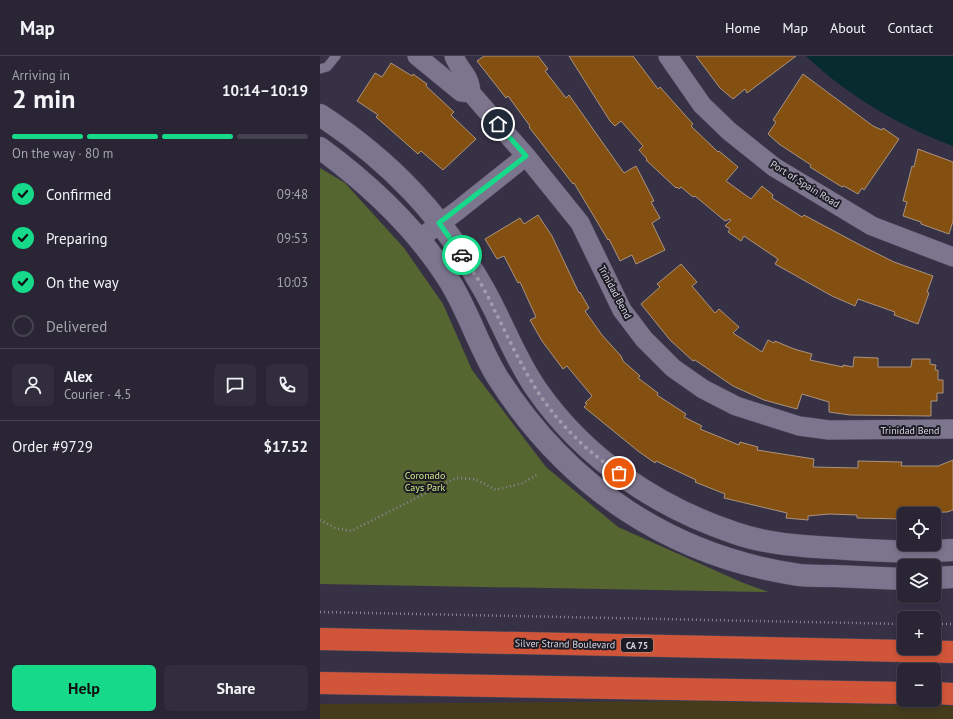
<!DOCTYPE html>
<meta charset="utf-8">
<style>
:root{--surface:#292534;--page:#312d3c;--text:#f1f3f6;--muted:#a5a5ac;--line:#45424f;--accent:#16d989}
body{margin:0;font-family:"PT Sans",sans-serif;background:var(--page);color:var(--text);height:100vh;display:flex;flex-direction:column;font-size:15px;white-space:nowrap}
*{box-sizing:border-box;margin:0}
p{font-size:13px;color:var(--muted)}
.icon{flex:none;width:22px;height:22px;fill:none;stroke:currentColor;stroke-width:2;stroke-linecap:round;stroke-linejoin:round}
.map{position:relative;flex:1;overflow:hidden}
.drawer{display:flex;flex-direction:column;background:var(--surface);width:320px}
.drawer>*{flex:none}
.fabs{position:absolute;left:577px;top:451px;display:grid;gap:8px}
.fabs a{display:grid;place-items:center;width:44px;height:44px;border-radius:6px;background:var(--surface);box-shadow:0 2px 6px #0003,0 0 0 1px var(--line);font-size:20px}
.pin{position:absolute;display:grid;place-items:center;width:34px;height:34px;color:#fff;margin:-17px;border:2px solid #fff;border-radius:50%;box-shadow:0 1px 4px #0007}
.courier{position:absolute;display:grid;place-items:center;width:40px;height:40px;margin:-20px;border:3px solid #16d989;border-radius:50%;background:#fff;color:#222;box-shadow:0 1px 5px #0007}
.summary em{font-style:normal;font-weight:600}
.summary div{display:flex;flex-direction:column-reverse}
.summary{display:flex;align-items:center;justify-content:space-between;height:68px;padding:0 12px}
h1{font-size:26px;font-weight:600;line-height:30px}
.bar{display:grid;grid-template-columns:repeat(4,1fr);gap:6px 4px;align-content:center;height:48px;padding:0 12px}
.bar i{height:5px;border-radius:3px;background:var(--line)}
.bar .active{background:var(--accent)}
.bar p{grid-column:span 4}
.line{display:flex;align-items:center;gap:10px;padding:0 12px;border-top:1px solid var(--line)}
.line div{flex:1}
.round{display:grid;place-items:center;flex:none;width:42px;height:42px;border-radius:6px;background:var(--page)}
ol{padding:0 12px;list-style:none}
li{display:flex;align-items:center;gap:12px;height:44px}
li p{margin-inline-start:auto}
li .icon{padding:4px;border-radius:50%;background:var(--accent);color:#111;stroke-width:4}
li:last-child{color:var(--muted)}
li i{width:22px;height:22px;border:2px solid var(--line);border-radius:50%}
.action{display:flex;gap:8px;margin-top:auto;padding:8px 12px}
.action a{flex:1;height:46px;border-radius:6px;background:var(--accent);color:#111;font-size:16px;font-weight:600;line-height:46px;text-align:center}
.action a+a{background:var(--page);color:var(--text)}
header{display:flex;align-items:center;gap:24px;box-sizing:border-box;height:56px;padding:0 20px;background:var(--surface);border-bottom:1px solid var(--line)}
header strong{font-size:19px}
nav{display:flex;gap:22px;margin-inline-start:auto;font-size:14px}
main{display:flex;flex:1;min-height:0}
.map>svg:first-child{display:block}
</style>
<header>
<strong>Map</strong>
<nav><a>Home</a><a>Map</a><a>About</a><a>Contact</a></nav>
</header>
<main>
<section class="drawer">
<div class="summary"><div><h1>2 min</h1><p>Arriving in</p></div><em>10:14–10:19</em></div>
<div class="bar"><i class="active"></i><i class="active"></i><i class="active"></i><i></i><p>On the way · 80 m</p></div>
<ol>
<li><svg class="icon" aria-label="check" viewBox="0 0 24 24"><path d="M5 12l5 5 9-10"/></svg>Confirmed<p>09:48</p></li>
<li><svg class="icon" aria-label="check" viewBox="0 0 24 24"><path d="M5 12l5 5 9-10"/></svg>Preparing<p>09:53</p></li>
<li><svg class="icon" aria-label="check" viewBox="0 0 24 24"><path d="M5 12l5 5 9-10"/></svg>On the way<p>10:03</p></li>
<li><i></i>Delivered</li>
</ol>
<div class="line" style="height:72px"><a class="round"><svg class="icon" aria-label="person" viewBox="0 0 24 24"><circle cx="12" cy="8" r="4"/><path d="M4 21q1-7 8-7t8 7"/></svg></a><div><b>Alex</b><p>Courier · 4.5</p></div><a class="round"><svg class="icon" aria-label="chat" viewBox="0 0 24 24"><path d="M4 5h16v11H9l-5 4z"/></svg></a><a class="round"><svg class="icon" aria-label="phone" viewBox="0 0 24 24"><path d="M5 4h4l2 5-3 2q2 4 5 5l2-3 5 2v4C11 20 4 13 5 4z"/></svg></a></div>
<div class="line" style="height:52px"><div>Order #9729</div><b>$17.52</b></div>
<div class="action"><a>Help</a><a>Share</a></div>
</section>
<div class="map">
<svg width="633" height="663" viewBox="0 0 633 663">
<rect width="100%" height="100%" fill="#373146"/>
<path fill="#566631" d="M0 112 25 127 84 192 123 248 152 314 226 411 298 471 421 526 448 536 0 528Z"/>
<path fill="#453c1c" d="M372 645 633 650V663H0V648Z"/>
<path fill="#082b30" d="M486 0H633V90C579 70 528 40 486 0Z"/>
<path fill="#845012" stroke="#a9937f" d="M164 0H218L228 13 225 15 246 42 249 39 304 117 316 110 334 145 331 146 340 162 332 167 345 194 316 208 312 199 300 205 289 183 288 184 254 127 253 128 209 71 210 70 188 40 186 42 157 5Z
M249 0H313L338 33 340 31 373 68 371 70 398 96 399 95 418 111 406 125 431 143 442 130 453 139 452 142 482 161 484 159 542 190 574 206 613 220 607 236 609 237 598 268 574 259 575 256 538 243 535 250 512 240 455 208 458 203 424 180 421 185 408 176 410 173 405 170 411 164 410 163 405 165 375 140 373 141 361 131 359 133 357 131 356 132 326 104 327 103 319 94 323 90 301 65 295 70 290 65Z
M376 0H476L427 37 425 33 413 43 400 32Z
M71 7 92 20 93 18 107 28 106 30 134 56 131 59 156 83 123 114 101 95 98 98 56 61 58 59 37 45 55 17 62 21Z
M483 18 553 70 562 74 563 72 579 83 544 134 542 132 538 138 524 130 522 131 490 111 491 109 459 88 448 78 456 66 453 64Z
M598 93 633 106V165L629 178 601 168V166L583 160 587 146 583 145 592 110 594 111Z
M218 159 232 180 259 237 260 236 269 252 265 255 282 279 301 300 303 305 320 320 318 322 338 337 337 339 366 358 364 361 382 370 380 373 419 389 420 386 438 391 437 394 494 403 493 411 538 412V405L582 406 581 410H618L633 404V454L627 456 584 457V463L537 462V459L509 458 488 460V464L466 462 467 457 404 442 405 438 375 426 376 424 336 405 335 407 318 395 264 351 267 348 265 347 272 340 247 310 243 313 222 285 210 264 216 261 200 226 198 227 184 200 177 203 165 183 200 162 204 168Z
M361 208 377 226 372 230 395 257 399 253 419 271 413 277 442 296 448 284 454 287 455 285 474 293 492 298 490 304 523 311V309L533 311 534 301 558 302V311H591L592 303H610V308L616 309 615 314H618V324H623V337H617V345H611V360L530 359 509 356V346L482 338 477 353 444 344 413 330 375 304 373 305 350 284 321 248 340 231 337 228Z"/>
<g fill="none" stroke-linecap="round" stroke-linejoin="round">
<g stroke="#534d5f" stroke-width="10">
<path id="lane" d="M0 13 7 11 16 0"/>
</g>
<g stroke="#534d5f" stroke-width="20">
<path id="street" d="M97 0 141 36 151 37
M134 0C140 16 150 18 151 37L206 100 260 167 302 254 324 283 353 312 383 333 416 350 479 370 509 374 633 373
M348 0 382 49 409 75 454 111 552 170 633 201
M99 183 137 155 206 100"/>
</g>
<g stroke="#534d5f" stroke-width="23">
<path id="secondary" d="M0 59C69 104 122 159 163 232 182 265 195 303 217 334 265 403 337 451 415 477 446 488 480 490 513 492 553 495 593 497 633 494
M0 92C49 128 94 170 127 221 148 253 158 290 178 322 248 431 350 500 479 519 491 520 503 520 514 520 537 521 561 522 584 523
M614 522 633 521"/>
</g>
<g stroke="#534d5f" stroke-width="23">
<path id="highway" d="M0 583 633 596
M0 627 584 637
M614 637 633 638"/>
</g>
<path stroke="#8a8697" stroke-width="2.5" stroke-dasharray="1 3" stroke-linecap="butt" d="M0 464 15 472 31 475 136 422 155 423 176 434 203 427 218 418
M0 556 584 568
M614 568H633"/>
<use href="#lane" stroke="#7c758e" stroke-width="9"/>
<use href="#street" stroke="#7c758e" stroke-width="19"/>
<use href="#secondary" stroke="#7c758e" stroke-width="22"/>
<use href="#highway" stroke="#d15538" stroke-width="22"/>
</g>
<g fill="none" stroke-linecap="round" stroke-linejoin="round">
<path stroke="#a09cab" stroke-width="4" stroke-dasharray="0 7.2" d="M142 199C149 210 157 221 164 233 181 266 196 301 216 333 236 365 267 396 299 417"/>
<path stroke="#16d989" stroke-width="5" d="M142 199 119 167 206 100 178 68"/>
</g>
<g text-anchor="middle" dominant-baseline="central" stroke-width="4" stroke-linejoin="round" paint-order="stroke">
<rect fill="#1d1b24" stroke="#a09da9" stroke-width="1" x="301" y="582" width="32" height="14" rx="3"/>
<g font-size="9" font-weight="bold" fill="#d8d5e2">
<text x="317" y="589">CA 75</text>
</g>
<g font-size="10" fill="#d8d5e2" stroke="#1d1b24">
<text transform="translate(485 128) rotate(32)">Port of Spain Road</text>
<text transform="translate(295 236) rotate(62)">Trinidad Bend</text>
<text x="590" y="374">Trinidad Bend</text>
<text transform="translate(245 588) rotate(1)">Silver Strand Boulevard</text>
</g>
<g font-size="10" fill="#cbea87" stroke="#1d1b24">
<text x="105" y="419">Coronado<tspan x="105" dy="12">Cays Park</tspan></text>
</g>
</g>
</svg>
<div class="fabs">
<a><svg class="icon" aria-label="locate" viewBox="0 0 24 24"><circle cx="12" cy="12" r="6"/><path d="M12 2v4M12 18v4M2 12h4M18 12h4"/></svg></a>
<a><svg class="icon" aria-label="layers" viewBox="0 0 24 24"><path d="M12 4l9 5-9 5-9-5zM3 14l9 5 9-5"/></svg></a>
<a>+</a>
<a>−</a>
</div>
<div class="pin" style="left:299px;top:417px;background:#ea580c"><svg class="icon" aria-label="bag" viewBox="0 0 24 24"><path d="M5 8h14l-1 12H6zM9 8a3 3 0 0 1 6 0"/></svg></div>
<div class="pin" style="left:178px;top:68px;background:#1f2937"><svg class="icon" aria-label="home" viewBox="0 0 24 24"><path d="M3 11l9-7 9 7M6 9v11h12V9"/></svg></div>
<div class="courier" style="left:142px;top:199px"><svg class="icon" aria-label="car" viewBox="0 0 24 24"><path d="M5 17H2v-5l4-1 3-4h7l3 4 3 1v5h-3M9 17h6M6 11h13"/><circle cx="7" cy="17" r="2"/><circle cx="17" cy="17" r="2"/></svg></div>
</div>
</main>
